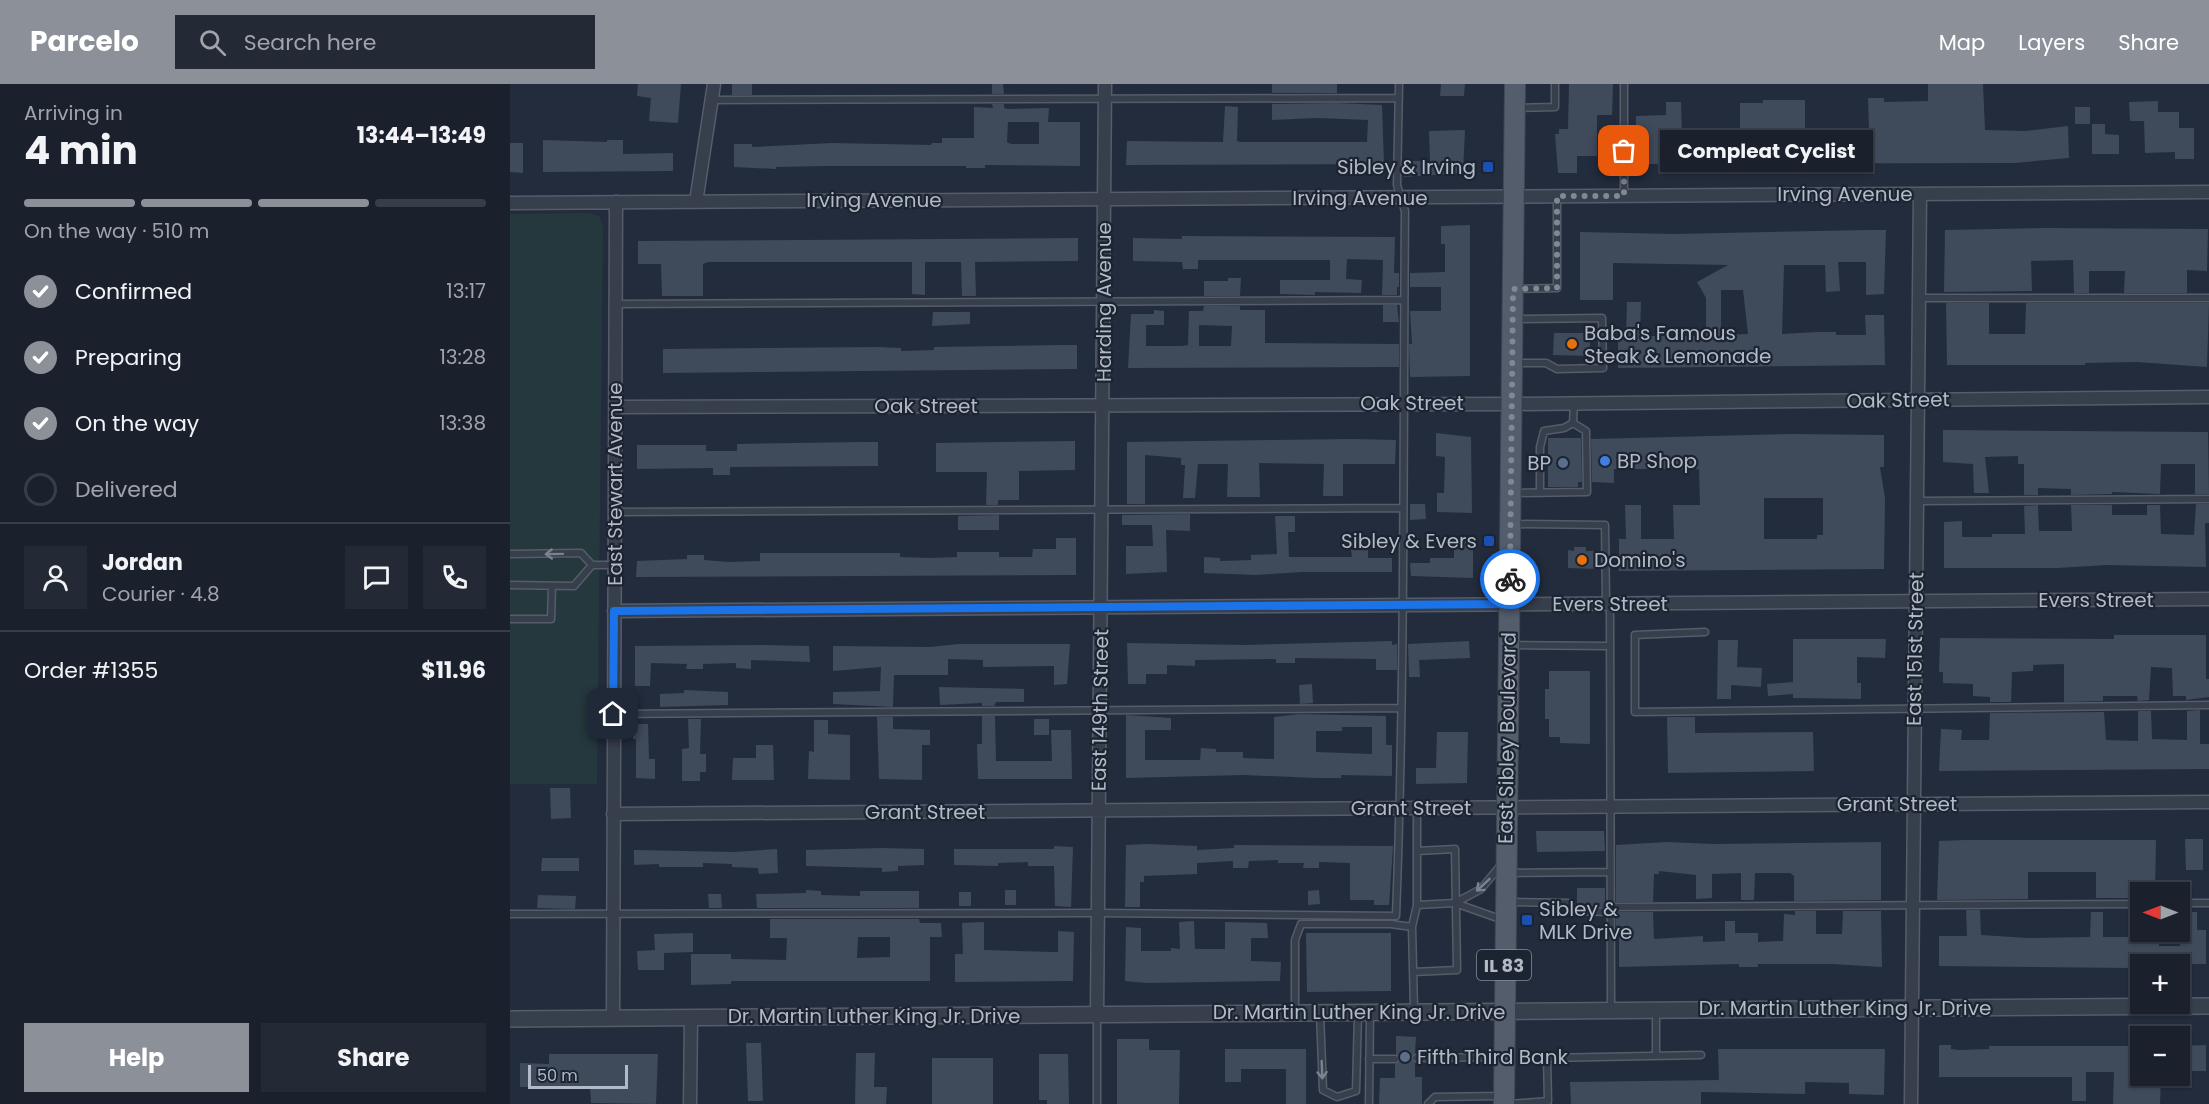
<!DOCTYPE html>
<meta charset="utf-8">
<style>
:root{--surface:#1a212d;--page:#232935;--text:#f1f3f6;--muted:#9fa3aa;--line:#383e49;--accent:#8c9099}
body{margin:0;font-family:Poppins,sans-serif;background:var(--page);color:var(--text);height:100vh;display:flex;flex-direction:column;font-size:22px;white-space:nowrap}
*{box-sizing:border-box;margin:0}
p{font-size:20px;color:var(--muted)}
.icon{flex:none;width:33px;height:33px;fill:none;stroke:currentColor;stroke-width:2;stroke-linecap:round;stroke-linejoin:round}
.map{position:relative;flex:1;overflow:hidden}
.sheet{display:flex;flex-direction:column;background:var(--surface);width:510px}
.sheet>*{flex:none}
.needle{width:39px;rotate:270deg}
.buttons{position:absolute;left:1620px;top:798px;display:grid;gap:12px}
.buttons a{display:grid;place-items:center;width:60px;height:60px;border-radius:0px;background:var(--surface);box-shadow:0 2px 4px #0004,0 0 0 2px var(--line);font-size:30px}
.scale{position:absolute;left:18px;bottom:15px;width:100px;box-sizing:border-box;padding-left:6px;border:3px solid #b2b9c7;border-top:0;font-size:16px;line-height:21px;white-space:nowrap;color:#b2b9c7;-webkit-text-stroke:4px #1c2331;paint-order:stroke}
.pin{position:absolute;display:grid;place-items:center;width:51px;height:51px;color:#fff;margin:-26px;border-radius:12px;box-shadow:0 3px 9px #0006}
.courier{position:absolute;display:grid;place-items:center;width:60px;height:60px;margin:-30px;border:4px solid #1a73e8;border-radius:50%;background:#fff;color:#222;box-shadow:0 2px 8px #0007}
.bubble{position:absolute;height:42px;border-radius:0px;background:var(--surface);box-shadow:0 2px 4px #0004,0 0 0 2px var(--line);font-size:20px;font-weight:700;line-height:42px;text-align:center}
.summary em{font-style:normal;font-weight:700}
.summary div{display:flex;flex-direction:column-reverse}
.summary{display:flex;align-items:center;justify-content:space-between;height:102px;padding:0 24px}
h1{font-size:39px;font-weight:700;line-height:45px}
.bar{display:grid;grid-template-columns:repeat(4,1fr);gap:9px 6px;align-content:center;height:72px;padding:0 24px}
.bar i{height:8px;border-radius:4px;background:var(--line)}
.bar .selected{background:var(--accent)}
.bar p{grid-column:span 4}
.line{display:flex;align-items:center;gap:15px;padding:0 24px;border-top:2px solid var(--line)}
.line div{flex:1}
.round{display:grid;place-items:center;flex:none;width:63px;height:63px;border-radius:0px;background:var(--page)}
ol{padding:0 24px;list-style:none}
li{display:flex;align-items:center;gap:18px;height:66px}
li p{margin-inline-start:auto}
li .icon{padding:6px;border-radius:50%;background:var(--accent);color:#fff;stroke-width:4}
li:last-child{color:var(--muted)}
li i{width:33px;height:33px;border:3px solid var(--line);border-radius:50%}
.primary-button{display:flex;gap:12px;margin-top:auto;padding:12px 24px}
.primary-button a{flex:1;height:69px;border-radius:0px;background:var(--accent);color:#fff;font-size:24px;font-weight:700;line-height:69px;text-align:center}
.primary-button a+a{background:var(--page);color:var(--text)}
header{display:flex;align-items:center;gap:36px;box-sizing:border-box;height:84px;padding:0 30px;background:var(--accent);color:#fff}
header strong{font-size:28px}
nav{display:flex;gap:33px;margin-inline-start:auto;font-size:21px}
.search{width:420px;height:54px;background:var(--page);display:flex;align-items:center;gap:15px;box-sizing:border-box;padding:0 21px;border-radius:0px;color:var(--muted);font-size:22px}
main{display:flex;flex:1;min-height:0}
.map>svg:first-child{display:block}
</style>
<header>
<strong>Parcelo</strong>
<div class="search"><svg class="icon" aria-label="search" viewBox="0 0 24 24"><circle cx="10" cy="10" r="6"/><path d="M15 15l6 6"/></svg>Search here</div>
<nav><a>Map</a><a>Layers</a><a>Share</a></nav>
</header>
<main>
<section class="sheet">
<div class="summary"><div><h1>4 min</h1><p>Arriving in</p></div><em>13:44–13:49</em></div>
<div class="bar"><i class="selected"></i><i class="selected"></i><i class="selected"></i><i></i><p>On the way · 510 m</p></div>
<ol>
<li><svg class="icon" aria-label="check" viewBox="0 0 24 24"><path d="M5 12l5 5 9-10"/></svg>Confirmed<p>13:17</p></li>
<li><svg class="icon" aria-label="check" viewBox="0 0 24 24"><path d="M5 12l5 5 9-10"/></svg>Preparing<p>13:28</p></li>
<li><svg class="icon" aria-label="check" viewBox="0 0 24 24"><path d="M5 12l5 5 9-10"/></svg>On the way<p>13:38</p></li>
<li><i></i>Delivered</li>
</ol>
<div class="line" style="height:108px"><a class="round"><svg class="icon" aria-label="person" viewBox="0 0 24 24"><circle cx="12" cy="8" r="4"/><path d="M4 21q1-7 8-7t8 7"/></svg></a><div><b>Jordan</b><p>Courier · 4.8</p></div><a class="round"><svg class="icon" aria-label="chat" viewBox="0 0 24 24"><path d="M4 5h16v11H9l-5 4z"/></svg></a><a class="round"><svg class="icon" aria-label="phone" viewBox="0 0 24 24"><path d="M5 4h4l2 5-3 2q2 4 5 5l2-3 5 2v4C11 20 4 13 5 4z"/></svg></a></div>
<div class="line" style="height:78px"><div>Order #1355</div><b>$11.96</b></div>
<div class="primary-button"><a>Help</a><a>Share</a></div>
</section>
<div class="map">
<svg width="1699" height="1020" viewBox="0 0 1699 1020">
<rect width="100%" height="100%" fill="#232c3c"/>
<path fill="#25383d" d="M79 129 89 132 93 143 87 700H0V130Z"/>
<path fill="#3f4a5b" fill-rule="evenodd" d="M128 0H171L168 39 139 37 141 14 127 12Z
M222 0H242V11H222Z
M482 0H493L494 10H482Z
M762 0H827V9H762Z
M931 0H955L954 12H930Z
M1059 0H1103L1102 31H1087V72H1067V89H1048L1045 50H1049V45H1058Z
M1418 0H1473L1475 46 1515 47 1558 42 1559 74 1504 79 1123 80V48H1126V32L1156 31V18H1171L1172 49 1230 48V19H1253V16H1295V48L1359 46 1358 14H1374V18L1418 17Z
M1648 17V28H1669V44H1684V75H1665V68L1635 69 1634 37H1620L1619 18Z
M827 19 872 21 874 80 616 81 617 57 713 58 715 22 728 23 727 57 730 58H857L858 36 807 34 762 36V20Z
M482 20H494V24L498 25 539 24 538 38H498L497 58 501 60H529V38H570V82L475 81V84H456V82H316L266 83V85L224 83V60H242V63L322 59 421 61 422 59H432V54H464V23L483 24Z
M1565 23H1580V40H1565Z
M1582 40H1595V50L1609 51V70H1582Z
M955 46 953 89 894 93V77H920L919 47Z
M33 56 97 58V56H113V70L163 69V87L33 88Z
M0 59H13V89L0 88Z
M960 141V292L900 293 899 260H902L900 227H931V203H900V189L935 188V160H931V142Z
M1533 144 1698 145 1697 187 1677 186V209H1614L1615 187H1579V209H1564L1563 176 1521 177 1522 207 1434 208 1435 146Z
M1357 146H1376L1374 210 1356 211V178H1328L1330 207 1316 208 1315 181H1274L1272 250 1307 248H1326V251H1356L1355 231H1374L1375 281 1108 284V252H1116L1117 218H1131L1130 252H1196V214L1187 198 1218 181 1103 179V216H1070V148L1164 150ZM1211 206H1233L1238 250 1211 251Z
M672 152 885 153 884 189H889V203H887V211H872L873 176 837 175 836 195 852 196 851 209 805 208V211L770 210V196H820V176H688V185H673L672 178 623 177V154L672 155Z
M568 154V177L465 178 466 212H452L451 178H415V211L402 210V178H198L193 180V212H152L151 180H128V157Z
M718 194H731L730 212H694V197H718Z
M1436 219H1479V250H1515L1516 219H1699L1697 283 1627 278 1575 279V281H1437Z
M873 221H887L889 238H873Z
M694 222H730V226H755V259L889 260V283L618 284 621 230H644V226L654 227V241H636V262H672L678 261 679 227H693ZM689 241 722 242 721 262H689Z
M423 228H460V240L422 242Z
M1044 249H1080V272L1043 271Z
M550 261H567V285L153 289V265L367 263 391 264V267L424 266V263Z
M1433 346 1698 348 1699 410H1685V380H1651L1650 410 1602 408V410L1561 411V405L1528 404V411H1514V380H1508V372L1475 373 1479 409H1464L1463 380 1433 378Z
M926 349 961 353 962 429 927 428V409H934L935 373 926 372Z
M1282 350 1374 351V383H1370L1375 414 1374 485 1109 487V455H1116L1115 421H1131V455H1164L1163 421H1190L1189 385H1104V399L1082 398 1081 355ZM1254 414H1313V451H1307V455H1254Z
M1038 354H1071L1072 398H1068V403H1038Z
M844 355 886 356 885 380H833V412H813L814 380 749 379 750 413H717L718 380H688L685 414H673L675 381H671V374L635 371V420H617V358Z
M565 357V386L509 387V416H488V421H476L477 388H426V359Z
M351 358H368V382L220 383V391H203V384L127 385V361H196V367H227V360Z
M900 420H915L916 435 900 436Z
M1686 420H1699V439H1695L1696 483 1597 481 1547 484H1434V438L1452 437V453H1482V450H1515L1514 422 1528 421 1529 447H1562L1561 421H1602V431H1637V421H1650L1651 450 1684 451Z
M680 430V447L656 446 657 488 616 490V462H643L642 441H612V431Z
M489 431V446H448V432Z
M765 432H785V448H778L779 473H842L841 466H858V474H882V488H792L746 491 694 489V473L710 474V477L741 476V471L767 470Z
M546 454H566V491L126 493 127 477 177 475V471H194V476L219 478 250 477V469H390V473L420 474 447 473V468H489V473H522L523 465H546Z
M944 454H963V494L901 492 900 479H920V474H944Z
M1064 463H1076V467H1087V485L1058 484V466L1064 467Z
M1604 551H1696V595H1699V613L1676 616V612H1663L1662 584 1641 583 1639 616 1628 617 1627 612H1593V617L1554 618V580L1523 581V587L1502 588 1501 618H1480V613L1463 612V600L1433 599V588H1429L1430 554 1604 555Z
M1283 555H1376L1375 574 1347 573V599H1351V615L1283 614V610L1258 612 1257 600 1283 598Z
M1208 556H1228L1227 583 1252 584 1251 603 1221 601V615H1207Z
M882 557V561L887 560V586H866V575L785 574V579H766V575L685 576V582L657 581V590H636V600H618L617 559 735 561Z
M959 557 960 574 909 576 910 593H899L898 560Z
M448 560H560L557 600 544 601V582L473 583V576L438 575V591H384L383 623 323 620V608L370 607 371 583 323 587V562L420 563Z
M250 561 299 562 300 578 241 576V585L226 584V579L193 580V585H176L177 580 141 579 140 602H125V562Z
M1039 587H1080V660L1050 659V653H1039V635H1035V605H1039Z
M802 600 803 619 790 620 789 601Z
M429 603 514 605V618H486L484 622H472V619L430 621Z
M174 606 218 608V621L150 623V610L174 609Z
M1690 626V660H1699V685L1429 687 1431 645 1452 646 1451 656H1479L1480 629 1594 628 1596 656 1628 657V627H1641L1642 655 1677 656V627Z
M790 630 876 632V661H882V692L831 691V694H806L733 691 616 694V631L661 634V646H635V676H690L691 664 706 665V668H733V674L764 675V633ZM832 643H862V670L806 668V647H832Z
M472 632H485L486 677H542L541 646H561L562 695H468L467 660H472Z
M367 633H383V645L420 646V661H412V696L369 695Z
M1157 633H1185V649L1303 648 1304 687 1158 689Z
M178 635H191L190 670H196V688H190V697H172V665L179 664Z
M524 635H539V651H524Z
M304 636H318V650L340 651V696L298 695 299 667 304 668Z
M123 640H138L139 675H145V695L126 694V655H123Z
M927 648H958L957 699 906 700V684H926Z
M246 661H263L264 696H222L223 674H246Z
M40 704H60L61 734 41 735Z
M1026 747H1094L1095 767 1027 768Z
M1675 755H1693V786H1676Z
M1455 756H1646L1645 808H1624V814H1586V788H1518V815L1427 816 1429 757Z
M1157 758 1204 760 1371 758V816L1284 817V792L1280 789H1245L1244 816H1231V789L1202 790V814L1186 815V791L1149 787V790H1144L1143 818H1106V761Z
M638 760 687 762V766L724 764V761L883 762 879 821H864V816H840V779L809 778V784H793L794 779H768V776L739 777 738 784H723V777L687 779V790L634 792V798H630V823H615L616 761Z
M544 762 563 763 561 823 545 822 544 782H518V778L488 779V782L444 781V765H544Z
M372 764 414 765V781L388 782V787L372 788V784L296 782V766Z
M267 765 268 789 249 790 248 784 222 783V780L193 779V783H149V780L124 781V766L223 768Z
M32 774H69V787H31Z
M1067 804H1095V823L1067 822Z
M296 806 311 807V811L350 812V807H409V824H247L246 810 296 809Z
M495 806H506V821H495Z
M809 806 810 820 798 821V807Z
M449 808H461V822H449Z
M198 810H211L212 824H199Z
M28 811 66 812 65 825 27 824Z
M1456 826H1470L1471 851 1518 854 1580 853 1581 828H1593V853H1649V862H1670V828H1687V846H1696V880H1630V883L1621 884 1429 882V852H1457Z
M1285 827H1306V850H1332L1333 827H1371L1372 883 1322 880H1248V883H1229V880L1109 883V844H1106V828H1143L1144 855 1193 852V858L1215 857V837H1225V849H1248V858L1273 857 1274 830 1285 831Z
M260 835H409L410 839H431L432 853H420V897H221V900L181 901V870H221V875L276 876 277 854H260ZM348 853H380V873L347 874Z
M684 837 685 865H715V838L757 839 758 854H741V877L771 878 770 897 637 899 615 897 616 843 631 844V867H661V864L670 865 669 838Z
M474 838V866L545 868H548V847L564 848 563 897 445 898V870H453L452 839Z
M183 849V868L154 869V886H128L127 867 145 866 144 850Z
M796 849H881V907L797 908Z
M886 952 906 953 905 969 901 975 905 979V993H912V1020H869L870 994H885V980L890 976 886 970Z
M607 955H639V966H670L669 1020H607Z
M236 959H251L253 1017H238Z
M1429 961H1441V965L1449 966 1479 965V962H1630V992H1651L1650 1020H1603L1604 988H1576V1017H1562V993H1429Z
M1696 961V987H1670V962Z
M715 965H796V1020H776V985H731V998H715Z
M1208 965H1375L1374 1011 1339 1010V999L1295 998V1010L1191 1008V1020H1061L1060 998 1209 996Z
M346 969H365L364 1003H377L376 1020H345Z
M39 970H148L146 1020 81 1019 80 1002 10 1003V979L39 980Z
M529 970H558L559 1020H537V1016H529Z
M422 974H483V1020H422Z"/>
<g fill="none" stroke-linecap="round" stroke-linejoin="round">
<g stroke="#555c6a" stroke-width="9">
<path id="service" d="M202 16 889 14
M1008 24 1045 23V0
M1114 112V0
M1006 205 1047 204V112
M1409 214H1699
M106 220 894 216
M1004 235 1092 234 1093 284 1047 285 1036 279H1006
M1030 408V363L1034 347 1054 344 1063 339
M1005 409 1077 408 1076 347 1063 339 1064 319
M1407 417 1699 415
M105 428 892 424
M1003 440 1095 441 1096 519
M0 470 71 469 82 481H105
M0 501 64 502 82 481
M1100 520 1101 925
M0 535H41L42 502
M1195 548 1125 551V628L1699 621
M1001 561 1100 562
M104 630 890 624
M999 789 1100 788
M998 818 1059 819 1064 827 1100 828
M945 819 971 805 990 782
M1670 819H1699
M907 821 945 819 993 836
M1100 823 1630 820
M0 830 588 829 886 832C895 597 893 362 895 127L887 101 889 0
M903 888 947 886 945 765 907 767
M904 926 902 843 907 821V724
M1146 927V972
M785 928V856L791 840H881L902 843
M810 929 813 1006 827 1013 846 1007 848 930
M587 930V1020
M906 974 993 973
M859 975H885
M859 1020 860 928
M918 1020 925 1013 990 1012
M1000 1020 1038 1017 1037 974 1191 971"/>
</g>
<g stroke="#555c6a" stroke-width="15">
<path id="minor" d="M186 118 204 0
M0 119 1699 108
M106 323 1002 320 1699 313
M104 527 1699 515
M103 730 1699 718
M587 930 595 0
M103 934 106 118
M180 1020 181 933
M1401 1020 1410 110"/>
</g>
<g stroke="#555c6a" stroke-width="18">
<path id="tertiary" d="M0 935 1699 922"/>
</g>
<g stroke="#404755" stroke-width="22">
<path id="primary" d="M994 1020 1005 0"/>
</g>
<use href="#service" stroke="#373e4c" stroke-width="6"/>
<use href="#minor" stroke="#373e4c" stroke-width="12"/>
<use href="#tertiary" stroke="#373e4c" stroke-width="15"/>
<use href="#primary" stroke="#545d6c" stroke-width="20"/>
</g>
<defs><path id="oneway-shaft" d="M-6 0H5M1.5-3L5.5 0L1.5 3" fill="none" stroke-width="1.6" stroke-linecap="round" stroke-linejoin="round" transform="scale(1.5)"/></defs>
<g stroke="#7b8290">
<use href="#oneway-shaft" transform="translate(44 470) rotate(179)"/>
<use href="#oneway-shaft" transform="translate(973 801) rotate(137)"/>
<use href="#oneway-shaft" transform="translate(812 986) rotate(88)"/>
</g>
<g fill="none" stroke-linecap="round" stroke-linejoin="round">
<path stroke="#808896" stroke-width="6" stroke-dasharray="0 10.8" d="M1000 495 1003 205 1047 204V112H1114V67"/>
<path stroke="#1a73e8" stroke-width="8" d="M103 630 104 527 1000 520V495"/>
</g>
<g fill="#1a4fb4" stroke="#1c2331" stroke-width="2">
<rect x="972" y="77" width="12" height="12" rx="3"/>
<rect x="973" y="451" width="12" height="12" rx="3"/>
<rect x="1011" y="830" width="12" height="12" rx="3"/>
</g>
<g fill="#e8710a" stroke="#1c2331" stroke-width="2">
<circle cx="1062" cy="260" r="6"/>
<circle cx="1072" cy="476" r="6"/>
</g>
<circle fill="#3f7fe0" stroke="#1c2331" stroke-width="2" cx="1095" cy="377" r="6"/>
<g fill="#5c6f8a" stroke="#1c2331" stroke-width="2">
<circle cx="1053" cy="379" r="6"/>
<circle cx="895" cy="973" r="6"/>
</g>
<g text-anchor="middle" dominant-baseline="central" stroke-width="4.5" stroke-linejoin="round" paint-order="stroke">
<rect fill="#1c2331" stroke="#858c9a" stroke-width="1.5" x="967" y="866" width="54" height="30" rx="4.5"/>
<g font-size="18" font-weight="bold" fill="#b2b9c7">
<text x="994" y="881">IL 83</text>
</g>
<g font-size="20" fill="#b2b9c7" stroke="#1c2331" text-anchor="start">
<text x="966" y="83" text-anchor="end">Sibley &amp; Irving</text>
<text x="1074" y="249">Baba's Famous<tspan x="1074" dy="23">Steak &amp; Lemonade</tspan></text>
<text x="1107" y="377">BP Shop</text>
<text x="1041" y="379" text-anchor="end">BP</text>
<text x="967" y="457" text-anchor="end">Sibley &amp; Evers</text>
<text x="1084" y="476">Domino's</text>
<text x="1029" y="825">Sibley &amp;<tspan x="1029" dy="23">MLK Drive</tspan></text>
<text x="907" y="973">Fifth Third Bank</text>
</g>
<g font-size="20" fill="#b2b9c7" stroke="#1c2331">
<text x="1335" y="110">Irving Avenue</text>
<text x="850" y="114">Irving Avenue</text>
<text x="364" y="116">Irving Avenue</text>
<text transform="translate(594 218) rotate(-90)">Harding Avenue</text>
<text transform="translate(1388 316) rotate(-1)">Oak Street</text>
<text x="902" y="319">Oak Street</text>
<text x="416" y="322">Oak Street</text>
<text transform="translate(105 400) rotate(-90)">East Stewart Avenue</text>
<text x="1586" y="516">Evers Street</text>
<text x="1100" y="520">Evers Street</text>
<text transform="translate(1405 565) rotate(-89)">East 151st Street</text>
<text transform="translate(590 626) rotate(-89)">East 149th Street</text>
<text transform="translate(997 654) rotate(-89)">East Sibley Boulevard</text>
<text x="1387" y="720">Grant Street</text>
<text x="901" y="724">Grant Street</text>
<text x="415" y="728">Grant Street</text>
<text x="1335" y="924">Dr. Martin Luther King Jr. Drive</text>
<text x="849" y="928">Dr. Martin Luther King Jr. Drive</text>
<text x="364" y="932">Dr. Martin Luther King Jr. Drive</text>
</g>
</g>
</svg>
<div class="buttons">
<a><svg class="needle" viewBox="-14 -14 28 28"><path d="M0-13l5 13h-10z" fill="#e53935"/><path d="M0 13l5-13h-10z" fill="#9fa3aa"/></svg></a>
<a>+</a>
<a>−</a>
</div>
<div class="scale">50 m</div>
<div class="pin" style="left:1114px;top:67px;background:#ea580c"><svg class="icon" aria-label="bag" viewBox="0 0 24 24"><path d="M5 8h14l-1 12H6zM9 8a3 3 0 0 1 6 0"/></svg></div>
<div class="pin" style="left:103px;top:630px;background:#1f2937"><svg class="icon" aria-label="home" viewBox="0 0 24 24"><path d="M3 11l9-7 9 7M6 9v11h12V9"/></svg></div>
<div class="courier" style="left:1000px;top:495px"><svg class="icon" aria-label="bike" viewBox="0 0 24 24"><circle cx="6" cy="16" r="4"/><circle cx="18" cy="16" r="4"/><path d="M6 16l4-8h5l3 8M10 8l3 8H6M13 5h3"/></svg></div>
<div class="bubble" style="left:1150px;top:46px;width:213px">Compleat Cyclist</div>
</div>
</main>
